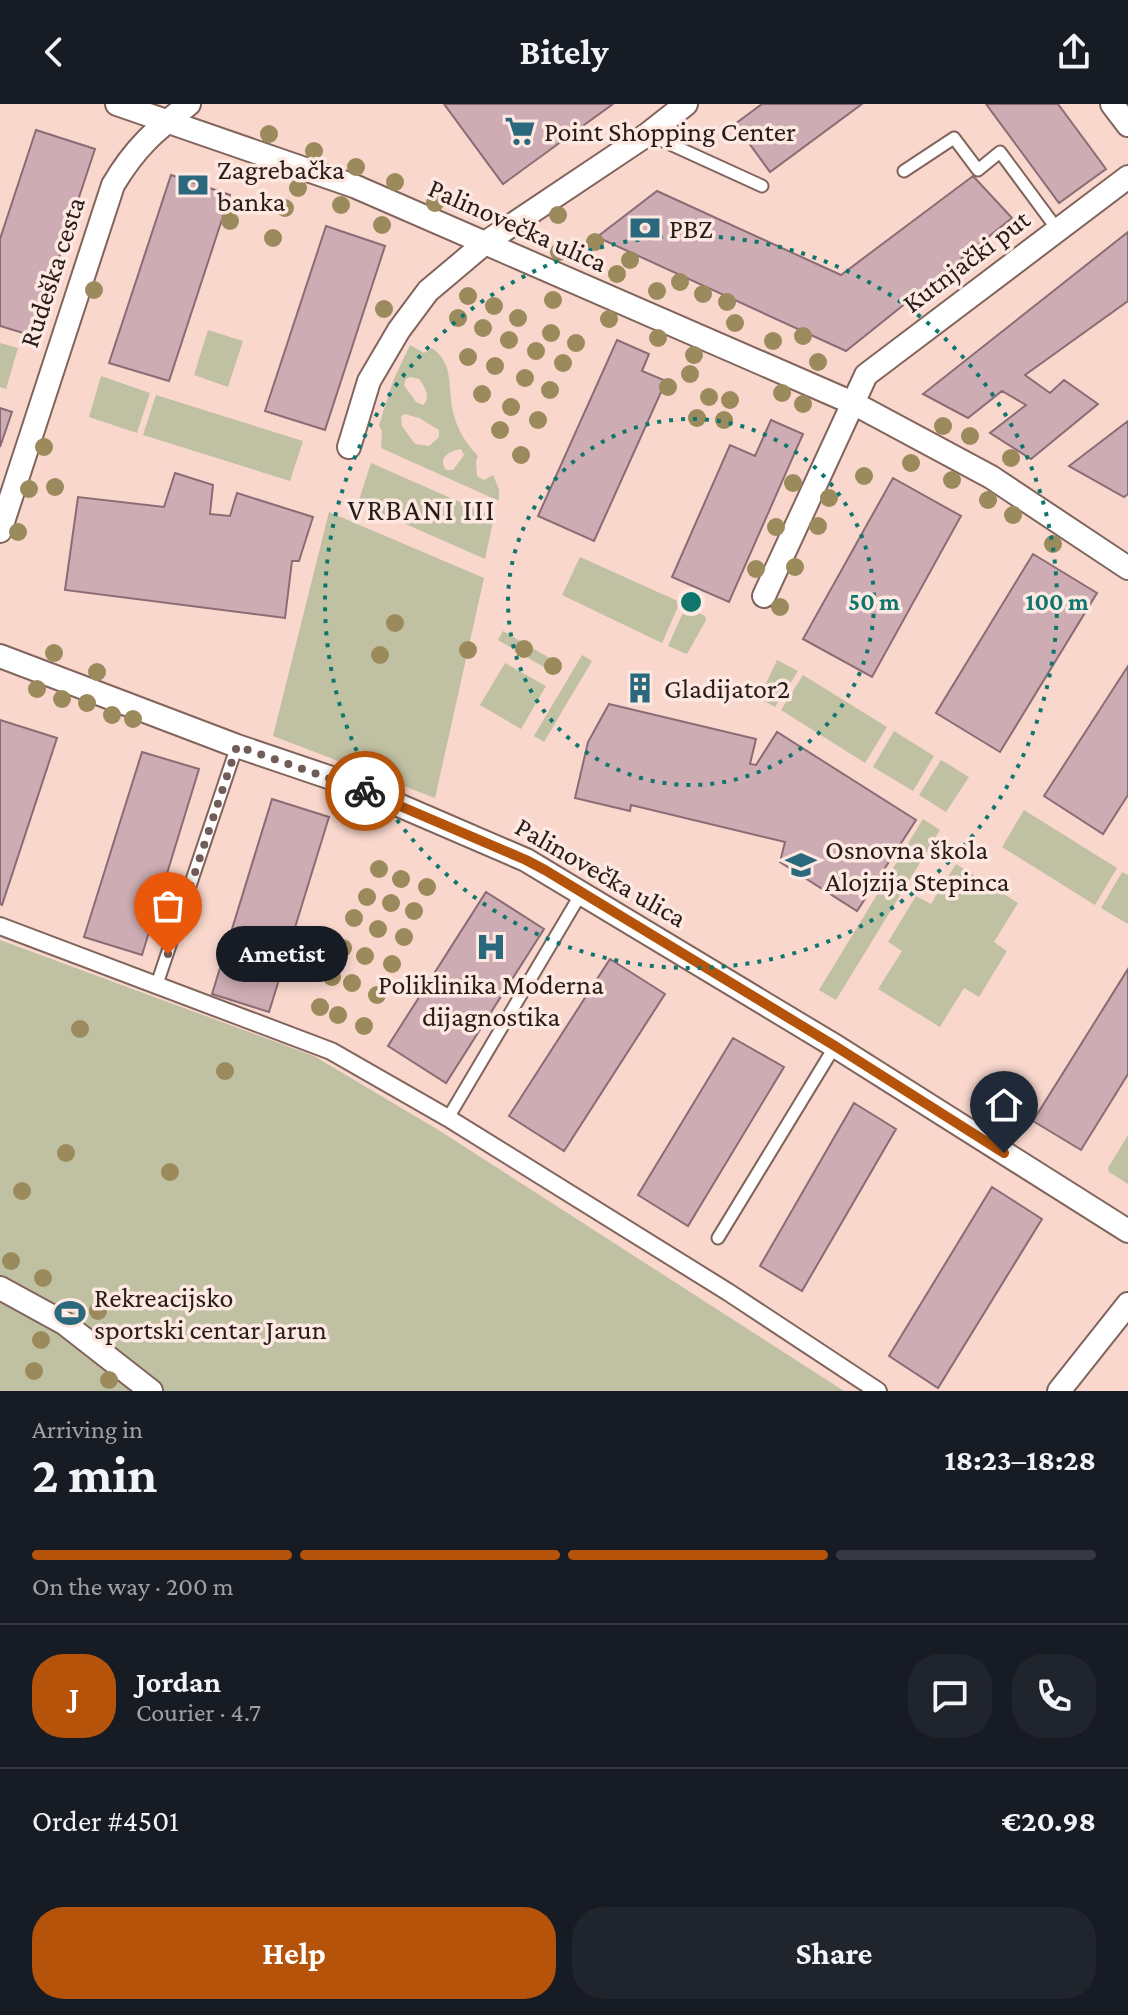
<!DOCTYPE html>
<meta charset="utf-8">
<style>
:root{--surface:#171b24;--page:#20242c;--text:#f1f3f6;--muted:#9ea1a6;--line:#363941;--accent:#b45309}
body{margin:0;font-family:"Crimson Pro",serif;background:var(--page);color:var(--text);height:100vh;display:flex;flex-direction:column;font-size:30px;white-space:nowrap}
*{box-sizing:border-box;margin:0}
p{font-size:26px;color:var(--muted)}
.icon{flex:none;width:44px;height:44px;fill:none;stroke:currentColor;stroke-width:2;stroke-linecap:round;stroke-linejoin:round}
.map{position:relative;height:1287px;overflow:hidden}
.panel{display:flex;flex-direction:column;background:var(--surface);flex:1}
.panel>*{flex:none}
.pin{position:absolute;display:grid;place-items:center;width:68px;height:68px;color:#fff;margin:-82px -34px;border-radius:50% 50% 50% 0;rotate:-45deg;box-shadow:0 0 8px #0007}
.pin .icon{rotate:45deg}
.courier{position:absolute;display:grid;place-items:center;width:80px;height:80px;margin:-40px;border:6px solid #b45309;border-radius:50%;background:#fff;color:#222;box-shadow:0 2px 10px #0007}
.bubble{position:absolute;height:56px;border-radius:28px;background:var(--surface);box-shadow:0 4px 12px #0003;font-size:26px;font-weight:700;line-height:56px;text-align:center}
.summary em{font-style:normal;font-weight:700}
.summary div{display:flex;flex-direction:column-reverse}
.summary{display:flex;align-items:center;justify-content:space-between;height:136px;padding:0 32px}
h1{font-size:52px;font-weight:700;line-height:60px}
.bar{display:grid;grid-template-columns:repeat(4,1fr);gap:12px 8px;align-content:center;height:96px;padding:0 32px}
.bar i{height:10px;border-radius:6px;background:var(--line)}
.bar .current{background:var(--accent)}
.bar p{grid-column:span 4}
.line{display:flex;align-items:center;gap:20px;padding:0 32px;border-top:2px solid var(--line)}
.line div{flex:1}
.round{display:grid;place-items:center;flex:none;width:84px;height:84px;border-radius:32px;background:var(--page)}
.action{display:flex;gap:16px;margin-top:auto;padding:16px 32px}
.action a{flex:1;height:92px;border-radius:32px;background:var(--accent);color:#fff;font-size:32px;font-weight:700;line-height:92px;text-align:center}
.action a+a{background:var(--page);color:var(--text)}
header{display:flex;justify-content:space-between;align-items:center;height:104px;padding:0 32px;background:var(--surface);font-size:36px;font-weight:700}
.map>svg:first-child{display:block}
</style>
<header><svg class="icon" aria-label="back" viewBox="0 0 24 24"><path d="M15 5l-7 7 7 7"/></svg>Bitely<svg class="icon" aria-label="share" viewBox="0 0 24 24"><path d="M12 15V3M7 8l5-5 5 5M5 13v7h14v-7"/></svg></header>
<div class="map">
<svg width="1128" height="1287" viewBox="0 0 1128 1287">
<rect width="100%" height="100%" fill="#f9d7cd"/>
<path fill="#c0c0a2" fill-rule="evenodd" d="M208 226 243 237 228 283 194 271Z
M0 239 18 244 6 285 0 283Z
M410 241 424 249 432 244C455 261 447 283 453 308 457 325 466 340 478 352L476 357 477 372 484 376 493 371 499 385V397L381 344 382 328 379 321 393 277ZM410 273 419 275C425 283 431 293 423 301L416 298 404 281 406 275ZM404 310 419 314 439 326V333L429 342 415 340 402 322 401 313ZM461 345 464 351 453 366H446C437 353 450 347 461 345Z
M101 272 150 289 137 329 89 313Z
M156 291 303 337 290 377 143 331Z
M371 359 494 413 485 455 358 399Z
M329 408 484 474 435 694 273 632Z
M580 453 680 498 662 539 562 491Z
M686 502 705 512 706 516 687 550 668 542Z
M503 527 560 560 554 569 498 536Z
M582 551 592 557 544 638 534 632Z
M777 556 798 567 775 603 759 594Z
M505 559 546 582 521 625 480 601Z
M803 571 887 623 865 659 781 606Z
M894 627 934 652 913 687 873 663Z
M941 656 969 673 946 708 919 691Z
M1024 706 1117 764 1095 801 1002 743Z
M923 715 940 726 836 896 819 886Z
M956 760 1018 799 994 838 1007 847 979 893 964 884 940 923 878 885 902 847 888 838 916 792 931 800Z
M1122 768 1128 771V820L1101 804Z
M0 836 314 952 440 1027 844 1287H0Z
M1128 1031V1080L1109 1068 1108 1064Z"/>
<path fill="#ceacb3" stroke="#8b6c74" stroke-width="2" d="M444 0H613L503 80Z
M762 0H862L770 68 735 20Z
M986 0H1058L1106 65 1059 99Z
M36 26 95 45 33 232 0 222V135Z
M171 71 230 91 169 277 109 259Z
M973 72 1012 114 846 247 597 133 657 87 841 171Z
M326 122 385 142 325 326 265 307Z
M1128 128V197L1025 271 1050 289 1064 276 1098 300 1031 355 990 329 1026 301 1002 287 968 314 923 290Z
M617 236 649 250 642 267 666 277 594 437 538 412Z
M0 304 12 308 0 343Z
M771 316 803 330 729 498 672 473 730 341 755 352Z
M1128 317V390L1124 393 1069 362Z
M175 369 213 381 210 410 230 412 237 389 313 413 299 457H292L285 514 65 486 78 393 164 403Z
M893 374 961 412 872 573 803 535Z
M1033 450 1097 489 1000 648 936 609Z
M1128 562V691L1103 730 1044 692Z
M634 576 651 585 647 591 630 583Z
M609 600 756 635 750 660 756 661 777 628 916 716 857 807 780 758 785 738 631 701 630 707 575 694 588 638Z
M0 616 57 634 2 801 0 800Z
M142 648 199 665 142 851 84 833Z
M272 695 329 713 269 908 212 890Z
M486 788 544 825 446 979 388 942Z
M610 855 665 890 564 1047 509 1012Z
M1128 865V970L1081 1046 1033 1017Z
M733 934 784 963 688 1122 638 1091Z
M854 999 896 1025 802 1187 760 1162Z
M992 1083 1042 1115 938 1284 889 1252Z"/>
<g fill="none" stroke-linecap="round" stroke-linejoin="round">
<g stroke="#81645b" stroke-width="15">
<path id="service" d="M648 30 762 82
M904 67 954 34 978 66 1000 48 1057 125
M157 880 237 642
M448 1014 582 788
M718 1134 835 942"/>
</g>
<g stroke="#81645b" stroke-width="20">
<path id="pedestrian" d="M0 822 331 947 448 1014 728 1188 878 1287"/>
</g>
<g stroke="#81645b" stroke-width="26">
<path id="minor" d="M117 0 354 82 855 300 991 373 1128 464
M1112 0 1128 21
M349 343 369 277 399 226 428 187 485 139 648 30 686 0
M0 427 113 81C136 42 155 27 189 0
M764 492 866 271 1128 73
M0 552 237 642 352 681 526 756 835 942 1128 1127
M0 1184 64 1219 151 1287
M1059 1287 1128 1200"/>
</g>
<use href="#service" stroke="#fff" stroke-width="11"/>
<use href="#pedestrian" stroke="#fff" stroke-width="16"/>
<use href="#minor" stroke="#fff" stroke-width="22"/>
</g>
<g fill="#9b8a5c">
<circle cx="269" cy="30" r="9"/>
<circle cx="314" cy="47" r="9"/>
<circle cx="356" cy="63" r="9"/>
<circle cx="257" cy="70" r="9"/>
<circle cx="395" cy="78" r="9"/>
<circle cx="298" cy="84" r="9"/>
<circle cx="435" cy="99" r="9"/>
<circle cx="341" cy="101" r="9"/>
<circle cx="285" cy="104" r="9"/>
<circle cx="558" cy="111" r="9"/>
<circle cx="230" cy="117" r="9"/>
<circle cx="382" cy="121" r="9"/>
<circle cx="273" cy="134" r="9"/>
<circle cx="595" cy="138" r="9"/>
<circle cx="559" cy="148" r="9"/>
<circle cx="630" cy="156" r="9"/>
<circle cx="617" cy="170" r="9"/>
<circle cx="680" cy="178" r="9"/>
<circle cx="94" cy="186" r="9"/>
<circle cx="657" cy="187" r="9"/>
<circle cx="703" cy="190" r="9"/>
<circle cx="468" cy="192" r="9"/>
<circle cx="553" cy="196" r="9"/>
<circle cx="727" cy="198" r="9"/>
<circle cx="494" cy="202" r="9"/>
<circle cx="384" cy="205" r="9"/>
<circle cx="458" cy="214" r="9"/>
<circle cx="518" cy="214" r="9"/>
<circle cx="609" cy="215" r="9"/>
<circle cx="735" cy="219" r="9"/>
<circle cx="483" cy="224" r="9"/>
<circle cx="551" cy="229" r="9"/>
<circle cx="803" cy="232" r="9"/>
<circle cx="658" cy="234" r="9"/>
<circle cx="509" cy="236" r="9"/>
<circle cx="773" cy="237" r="9"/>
<circle cx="576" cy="239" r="9"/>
<circle cx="536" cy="247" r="9"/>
<circle cx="694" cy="251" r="9"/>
<circle cx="468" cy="253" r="9"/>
<circle cx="818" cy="258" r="9"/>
<circle cx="563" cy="259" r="9"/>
<circle cx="495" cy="262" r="9"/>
<circle cx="690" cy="270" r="9"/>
<circle cx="525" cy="274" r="9"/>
<circle cx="668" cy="283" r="9"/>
<circle cx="550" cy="286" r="9"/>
<circle cx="782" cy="289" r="9"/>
<circle cx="482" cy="290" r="9"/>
<circle cx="709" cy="293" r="9"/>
<circle cx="730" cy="296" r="9"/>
<circle cx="803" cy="300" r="9"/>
<circle cx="511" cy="303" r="9"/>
<circle cx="697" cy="314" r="9"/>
<circle cx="538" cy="316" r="9"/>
<circle cx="724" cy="316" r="9"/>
<circle cx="943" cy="322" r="9"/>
<circle cx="500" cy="326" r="9"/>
<circle cx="970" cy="332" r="9"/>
<circle cx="44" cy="343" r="9"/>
<circle cx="521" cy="351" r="9"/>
<circle cx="1011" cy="354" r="9"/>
<circle cx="911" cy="359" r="9"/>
<circle cx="864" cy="372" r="9"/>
<circle cx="952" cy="376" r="9"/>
<circle cx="793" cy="379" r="9"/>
<circle cx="55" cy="383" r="9"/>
<circle cx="29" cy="385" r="9"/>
<circle cx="829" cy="394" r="9"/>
<circle cx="988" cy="396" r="9"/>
<circle cx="1013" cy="411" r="9"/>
<circle cx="818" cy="422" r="9"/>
<circle cx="776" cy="423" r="9"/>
<circle cx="18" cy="428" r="9"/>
<circle cx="1053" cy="440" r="9"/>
<circle cx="795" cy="463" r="9"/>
<circle cx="756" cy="465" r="9"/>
<circle cx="780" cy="503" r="9"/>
<circle cx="395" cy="519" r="9"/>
<circle cx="524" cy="545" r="9"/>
<circle cx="468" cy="546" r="9"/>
<circle cx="54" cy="549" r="9"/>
<circle cx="380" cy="551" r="9"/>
<circle cx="553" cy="562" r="9"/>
<circle cx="97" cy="568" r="9"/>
<circle cx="37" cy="585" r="9"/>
<circle cx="62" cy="595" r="9"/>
<circle cx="87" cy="599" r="9"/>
<circle cx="112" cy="611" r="9"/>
<circle cx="133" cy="615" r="9"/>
<circle cx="379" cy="765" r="9"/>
<circle cx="401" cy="775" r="9"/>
<circle cx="427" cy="783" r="9"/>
<circle cx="367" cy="793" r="9"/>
<circle cx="391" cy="799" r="9"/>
<circle cx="414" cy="807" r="9"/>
<circle cx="354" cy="814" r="9"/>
<circle cx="378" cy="825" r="9"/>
<circle cx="404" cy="833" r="9"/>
<circle cx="343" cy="844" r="9"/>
<circle cx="365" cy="852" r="9"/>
<circle cx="392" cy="860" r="9"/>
<circle cx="332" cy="873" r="9"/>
<circle cx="352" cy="879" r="9"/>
<circle cx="377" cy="891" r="9"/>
<circle cx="320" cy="903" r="9"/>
<circle cx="338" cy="911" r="9"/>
<circle cx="364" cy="922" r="9"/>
<circle cx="80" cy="925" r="9"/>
<circle cx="225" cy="967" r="9"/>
<circle cx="66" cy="1049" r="9"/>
<circle cx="170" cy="1068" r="9"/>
<circle cx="22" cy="1087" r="9"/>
<circle cx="11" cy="1157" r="9"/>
<circle cx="43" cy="1174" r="9"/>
<circle cx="98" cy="1207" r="9"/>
<circle cx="41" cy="1236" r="9"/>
<circle cx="34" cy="1267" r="9"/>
<circle cx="109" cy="1276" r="9"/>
</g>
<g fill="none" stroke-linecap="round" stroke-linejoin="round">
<path stroke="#715d57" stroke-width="8" stroke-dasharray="0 14.4" d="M168 850 237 642 365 687"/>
<path stroke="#b45309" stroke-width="10" d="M365 687 526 756 545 766 835 942 1004 1049"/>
</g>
<g fill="none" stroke="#0f766e" stroke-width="4" stroke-dasharray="4 8">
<circle cx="691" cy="498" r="183"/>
<circle cx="691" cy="498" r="366"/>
</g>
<defs>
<g id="supermarket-bare" transform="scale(2.4)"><path d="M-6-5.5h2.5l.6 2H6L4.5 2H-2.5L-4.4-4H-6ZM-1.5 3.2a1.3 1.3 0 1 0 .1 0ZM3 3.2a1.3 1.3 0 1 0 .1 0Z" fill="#2a687e" stroke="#fde8e2" stroke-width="2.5" paint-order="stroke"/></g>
<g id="bank-bare" transform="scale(2.4)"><path d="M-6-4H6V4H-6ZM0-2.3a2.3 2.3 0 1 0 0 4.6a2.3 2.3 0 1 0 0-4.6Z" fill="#2a687e" stroke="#fde8e2" stroke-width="2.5" paint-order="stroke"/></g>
<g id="building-bare" transform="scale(2.4)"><path d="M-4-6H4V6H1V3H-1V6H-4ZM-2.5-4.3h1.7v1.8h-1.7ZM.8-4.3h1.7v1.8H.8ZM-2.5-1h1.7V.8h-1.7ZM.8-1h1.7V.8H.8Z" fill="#2a687e" stroke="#fde8e2" stroke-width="2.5" paint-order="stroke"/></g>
<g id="school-bare" transform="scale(2.4)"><path d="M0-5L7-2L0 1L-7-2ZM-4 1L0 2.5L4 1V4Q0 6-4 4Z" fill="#2a687e" stroke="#fde8e2" stroke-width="2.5" paint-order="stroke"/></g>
<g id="hospital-bare" transform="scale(2.4)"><path d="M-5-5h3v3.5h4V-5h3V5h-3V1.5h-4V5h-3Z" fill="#2a687e" stroke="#fde8e2" stroke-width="2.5" paint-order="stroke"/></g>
<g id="stadium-bare" transform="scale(2.4)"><path d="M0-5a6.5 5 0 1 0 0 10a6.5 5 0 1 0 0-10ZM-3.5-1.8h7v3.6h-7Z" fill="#2a687e" stroke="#fde8e2" stroke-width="2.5" paint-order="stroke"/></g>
</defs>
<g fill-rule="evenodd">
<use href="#supermarket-bare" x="520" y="27"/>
<use href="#bank-bare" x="193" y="81"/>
<use href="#bank-bare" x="645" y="124"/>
<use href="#building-bare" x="640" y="584"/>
<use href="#school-bare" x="801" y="761"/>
<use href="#hospital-bare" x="491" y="843"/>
<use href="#stadium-bare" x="70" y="1209"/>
</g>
<g text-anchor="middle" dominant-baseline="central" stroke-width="7" stroke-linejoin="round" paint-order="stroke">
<g font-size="28" fill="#281c18" stroke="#fde8e2" text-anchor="start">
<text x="544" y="27">Point Shopping Center</text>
<text x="217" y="65">Zagrebačka<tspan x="217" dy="32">banka</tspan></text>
<text x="669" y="124">PBZ</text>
<text x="664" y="584">Gladijator2</text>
<text x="825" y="745">Osnovna škola<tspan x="825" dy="32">Alojzija Stepinca</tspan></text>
<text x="491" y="880" text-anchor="middle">Poliklinika Moderna<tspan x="491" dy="32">dijagnostika</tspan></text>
<text x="94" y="1193">Rekreacijsko<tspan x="94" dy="32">sportski centar Jarun</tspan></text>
</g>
<g font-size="28" fill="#281c18" stroke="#fde8e2">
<text transform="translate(518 121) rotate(24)">Palinovečka ulica</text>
<text transform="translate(966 157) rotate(-37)">Kutnjački put</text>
<text transform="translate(52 168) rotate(-72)">Rudeška cesta</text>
<text transform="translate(601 768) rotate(30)">Palinovečka ulica</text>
</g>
<g font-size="30" letter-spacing="2" fill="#281c18" stroke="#fde8e2">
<text x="422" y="405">VRBANI III</text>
</g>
</g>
<circle cx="691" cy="498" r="12" fill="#0f766e" stroke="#fde8e2" stroke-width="4"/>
<g font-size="24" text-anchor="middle" font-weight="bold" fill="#0f766e" stroke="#fde8e2" stroke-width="7" stroke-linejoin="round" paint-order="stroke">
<text x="874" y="506">50 m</text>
<text x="1057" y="506">100 m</text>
</g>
</svg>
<div class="pin" style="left:168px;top:850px;background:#ea580c"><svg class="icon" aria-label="bag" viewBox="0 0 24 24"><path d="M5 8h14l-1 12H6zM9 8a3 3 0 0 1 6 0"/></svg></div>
<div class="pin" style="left:1004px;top:1049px;background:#1f2937"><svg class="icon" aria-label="home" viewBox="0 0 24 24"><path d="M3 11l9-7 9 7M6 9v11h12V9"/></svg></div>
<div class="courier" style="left:365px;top:687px"><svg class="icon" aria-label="bike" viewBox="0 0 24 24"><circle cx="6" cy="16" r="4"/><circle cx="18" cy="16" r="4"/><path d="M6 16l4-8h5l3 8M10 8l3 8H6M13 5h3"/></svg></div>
<div class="bubble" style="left:216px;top:822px;width:132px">Ametist</div>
</div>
<section class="panel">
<div class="summary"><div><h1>2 min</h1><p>Arriving in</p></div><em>18:23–18:28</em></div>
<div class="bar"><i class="current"></i><i class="current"></i><i class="current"></i><i></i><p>On the way · 200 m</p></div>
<div class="line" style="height:144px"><b class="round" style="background:var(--accent);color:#fff">J</b><div><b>Jordan</b><p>Courier · 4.7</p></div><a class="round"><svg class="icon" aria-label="chat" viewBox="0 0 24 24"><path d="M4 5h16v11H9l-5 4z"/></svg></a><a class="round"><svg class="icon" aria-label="phone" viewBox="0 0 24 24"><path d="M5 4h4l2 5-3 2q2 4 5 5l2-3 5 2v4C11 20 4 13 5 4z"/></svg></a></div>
<div class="line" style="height:104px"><div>Order #4501</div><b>€20.98</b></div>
<div class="action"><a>Help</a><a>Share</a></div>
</section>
